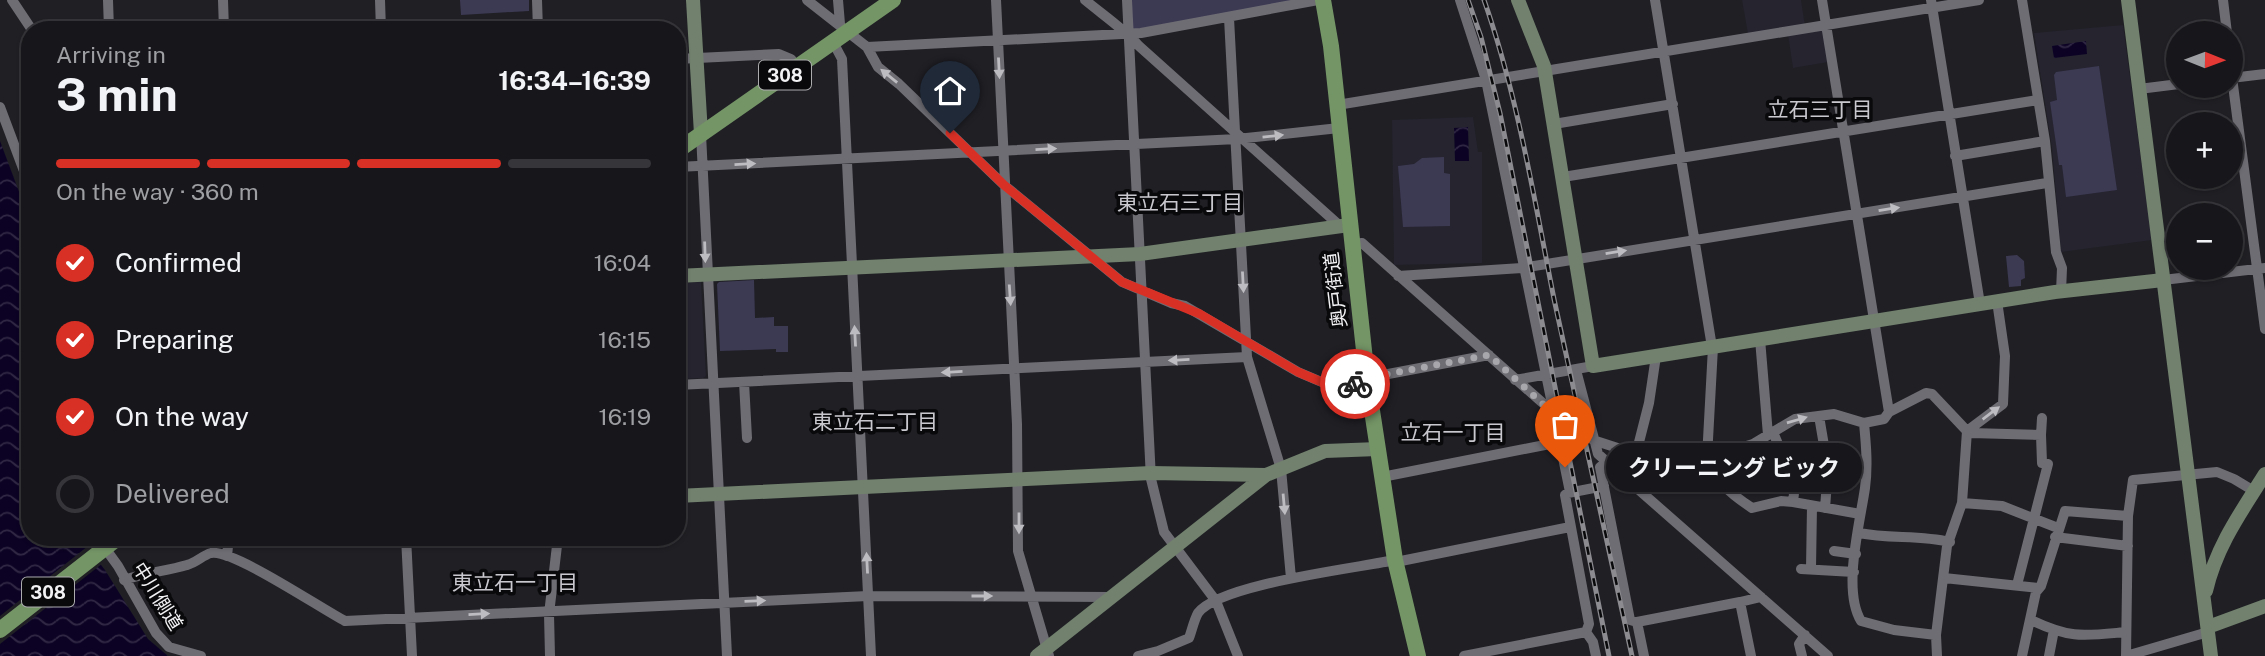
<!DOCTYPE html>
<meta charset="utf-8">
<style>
:root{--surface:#17171b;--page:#242428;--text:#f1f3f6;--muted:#9e9fa3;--line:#36363a;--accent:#d93025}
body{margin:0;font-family:"Public Sans","Noto Sans JP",sans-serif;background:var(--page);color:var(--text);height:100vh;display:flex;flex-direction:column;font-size:26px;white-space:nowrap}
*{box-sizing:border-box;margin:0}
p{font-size:23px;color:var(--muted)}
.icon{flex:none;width:38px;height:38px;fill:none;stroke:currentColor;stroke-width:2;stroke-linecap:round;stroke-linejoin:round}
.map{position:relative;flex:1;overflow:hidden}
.side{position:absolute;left:21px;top:21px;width:665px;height:525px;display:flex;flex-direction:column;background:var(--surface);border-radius:28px;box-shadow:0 2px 5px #0004,0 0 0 2px var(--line)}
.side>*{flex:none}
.needle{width:46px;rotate:91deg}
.buttons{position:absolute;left:2166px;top:21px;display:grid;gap:14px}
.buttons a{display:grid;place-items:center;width:77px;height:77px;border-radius:50%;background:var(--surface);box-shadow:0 2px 5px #0004,0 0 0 2px var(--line);font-size:35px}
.pin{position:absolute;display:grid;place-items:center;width:60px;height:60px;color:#fff;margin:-72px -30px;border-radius:50% 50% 50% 0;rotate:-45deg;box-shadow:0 0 7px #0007}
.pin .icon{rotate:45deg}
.courier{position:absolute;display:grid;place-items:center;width:70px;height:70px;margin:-35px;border:5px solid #d93025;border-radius:50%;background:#fff;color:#222;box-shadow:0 2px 9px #0007}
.bubble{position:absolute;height:49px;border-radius:24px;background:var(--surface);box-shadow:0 2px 5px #0004,0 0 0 2px var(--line);font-size:23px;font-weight:700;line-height:49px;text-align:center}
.head em{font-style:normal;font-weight:700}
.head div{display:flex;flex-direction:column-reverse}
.head{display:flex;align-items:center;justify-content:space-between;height:119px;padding:0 35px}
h1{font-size:46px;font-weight:700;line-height:52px}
.bar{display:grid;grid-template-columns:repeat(4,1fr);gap:10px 7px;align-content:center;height:84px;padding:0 35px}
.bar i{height:9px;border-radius:5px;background:var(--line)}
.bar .active{background:var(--accent)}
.bar p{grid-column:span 4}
ol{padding:0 35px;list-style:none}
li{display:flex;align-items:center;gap:21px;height:77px}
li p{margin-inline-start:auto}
li .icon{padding:7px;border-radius:50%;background:var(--accent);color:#fff;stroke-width:4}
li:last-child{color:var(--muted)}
li i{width:38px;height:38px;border:4px solid var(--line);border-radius:50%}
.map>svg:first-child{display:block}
</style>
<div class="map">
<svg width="2265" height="656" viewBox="0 0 2265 656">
<defs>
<pattern id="water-waves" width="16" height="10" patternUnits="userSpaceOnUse" patternTransform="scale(1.75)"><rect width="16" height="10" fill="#0c0324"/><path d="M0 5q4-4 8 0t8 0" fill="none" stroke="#302844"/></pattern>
</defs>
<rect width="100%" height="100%" fill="#1f1f24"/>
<path fill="#25242f" d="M1742 0H1801L1806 33 1823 30 1828 62 1793 68 1787 28 1748 34Z
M2123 25 2152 240 2061 252 2052 148 2034 33Z
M1473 117 1478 152H1482V263L1394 265 1392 120Z
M701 282 706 376 703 378 677 379V283Z"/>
<path fill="#3c3953" d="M460 0H529V11L461 15Z
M1131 0H1306L1133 31Z
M2099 66 2117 190 2066 197 2062 165H2059L2050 102 2057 100 2054 75 2056 72Z
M1444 157V173L1450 174V226L1403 227 1398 166 1414 164 1422 158Z
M2017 255 2024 261 2025 278 2021 280V286L2009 287 2006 256Z
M754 280 755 318 774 317V326H788V352H776V349L720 351 717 284 719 282Z"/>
<path fill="url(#water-waves)" d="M2086 41 2087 54 2054 58 2052 46Z
M1468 127 1469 161H1455L1454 128Z
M0 141 30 221V537H79L105 570 148 639 168 656H0Z"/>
<path fill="#1f1f24" d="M88 546 103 563 0 644V616Z"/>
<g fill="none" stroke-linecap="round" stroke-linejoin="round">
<path stroke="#6e6d74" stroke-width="10" d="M12 0 32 30
M108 0 109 30
M223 0 224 30
M380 0 381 30
M537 0 538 30
M807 0 867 47 878 67 899 84 1004 185 1122 282 1171 303 1185 306 1298 372 1331 386 1368 382
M838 0 840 24
M996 0 1017 424 1018 551 1049 656
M1085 0C1103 15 1124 29 1139 46L1340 226
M1127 0 1151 479 1164 532 1216 601 1238 656
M1460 0 1486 80 1570 492
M1655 0 1712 347
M1822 0 1889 412
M1931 0 1980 304
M2022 0 2045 141 2056 252 2062 268 2061 292
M2223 0 2227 33
M1229 18 1247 357 1281 469 1291 578
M833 42 842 59 871 656
M867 47 1141 33 1318 0
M677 59 779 54 791 59 797 67
M2231 70 2265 329
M2231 78 2265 74
M2139 89 2179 84
M1337 105 1979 0
M0 107 30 187
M1554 124 1673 104
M701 134 727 656
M1955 156 2045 141
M677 167 1237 139 1339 128
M1563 177 2038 100
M1351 245 1362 243 1554 413
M1398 276 1522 268 2047 183
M2163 280 2265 268
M1760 339 1768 435
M1576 370 1598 454 1828 656
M1367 378 1489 355
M1515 380 1593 366
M744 382 747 438
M677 385 1247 357
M1819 416 1828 469 1825 508
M1864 423C1866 444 1868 466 1865 488 1860 523 1842 590 1861 621L1894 630 1936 635
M1773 432 1795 485 1793 502
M2041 435 2042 418
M1593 440 1636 454 1707 458 1753 444 1795 419 1834 414 1864 423 1884 419 1889 412 1926 393 1932 394 1967 431 2003 404 2005 356 1997 301
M1636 454 1649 403 1656 356
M1711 457C1719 485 1728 492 1752 508L1781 501 1793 502 1860 514
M1707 458 1713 347
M1607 462 1600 467 1630 620 1637 622 1644 656
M1382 477 1560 442
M1962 503 2002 506 2058 528
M1859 533C1889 539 1920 535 1950 542
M97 537 118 566 156 633 169 647 201 656
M406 537 412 656
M2055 537 2128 546
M1834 551 1856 554
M227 556 229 537
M1396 562 1570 527
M1801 569 1854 572
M1811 569 1812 506
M1944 578 2038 588
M124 580C145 573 166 571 187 565 196 563 203 555 211 553 233 549 320 608 345 621L868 596 1112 597
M2031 620C2071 639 2083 636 2126 632
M1637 622 1740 602
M550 656 549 614 558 537
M1138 656 1158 651 1189 638C1192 630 1194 620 1198 613 1219 584 1357 568 1395 560
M1464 656 1586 632
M1596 656 1593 642 1586 632 1589 624 1565 495 1568 493 1604 486
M1751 656 1740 602 1761 597
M1802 656 1799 644 1805 635
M1937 656 1936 635 1947 546 1962 503 1967 431 1971 433 2041 435 2042 463 2048 464 2017 585
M2022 656 2036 592 2041 586 2065 511 2128 516
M2049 656 2054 630
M2126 656 2128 516 2133 480 2217 472 2234 479 2254 491
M2126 656 2208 632"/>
<path stroke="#71816d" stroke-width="14" d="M693 0 701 134
M1518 0 1544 66 1593 366 2055 292 2163 280
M2128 0 2211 656
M677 276 1140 254 1349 225
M677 496 1151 473 1266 475 1325 451 1378 449
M2206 591C2216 547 2241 512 2265 474
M2208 627 2265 606
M1037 656 1266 475"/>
<path stroke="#749566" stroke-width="16" d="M1323 0 1331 46 1367 378 1395 560 1418 656
M677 151 893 0
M0 630 119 537"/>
<g stroke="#8c8c90" stroke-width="5">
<path id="rail" d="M1468 0 1481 37 1500 113 1609 656
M1484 0C1518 97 1534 198 1554 299 1579 418 1607 537 1632 656"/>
</g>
<use href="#rail" stroke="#09090b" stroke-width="2.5" stroke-dasharray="8" stroke-linecap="butt"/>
</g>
<defs><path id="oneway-solid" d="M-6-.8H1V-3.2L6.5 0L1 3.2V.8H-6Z" transform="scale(1.75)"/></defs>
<g fill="#bdbdc1">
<use href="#oneway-solid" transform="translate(999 68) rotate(87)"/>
<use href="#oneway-solid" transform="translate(889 76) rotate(-141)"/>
<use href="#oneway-solid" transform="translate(1273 136) rotate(-6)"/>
<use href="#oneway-solid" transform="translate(1046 149) rotate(-3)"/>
<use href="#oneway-solid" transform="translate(745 164) rotate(-3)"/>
<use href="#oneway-solid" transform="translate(1889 209) rotate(-9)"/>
<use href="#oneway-solid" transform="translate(705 252) rotate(88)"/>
<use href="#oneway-solid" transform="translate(1616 252) rotate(-9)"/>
<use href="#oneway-solid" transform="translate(1243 282) rotate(87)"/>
<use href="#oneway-solid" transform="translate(1010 295) rotate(86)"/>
<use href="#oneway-solid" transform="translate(855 336) rotate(-93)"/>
<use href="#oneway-solid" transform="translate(1179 360) rotate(177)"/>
<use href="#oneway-solid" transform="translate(952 372) rotate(177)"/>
<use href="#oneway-solid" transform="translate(1991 413) rotate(-37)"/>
<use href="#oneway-solid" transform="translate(1797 420) rotate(-16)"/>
<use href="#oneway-solid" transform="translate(1284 504) rotate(85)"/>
<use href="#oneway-solid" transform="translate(1019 523) rotate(90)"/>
<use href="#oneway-solid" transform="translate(867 563) rotate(-93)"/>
<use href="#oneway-solid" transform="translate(982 596)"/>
<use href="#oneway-solid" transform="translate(755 601) rotate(-2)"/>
<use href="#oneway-solid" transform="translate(479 614) rotate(-3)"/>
</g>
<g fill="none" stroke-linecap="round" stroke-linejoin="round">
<path stroke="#a8a8ac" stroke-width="7" stroke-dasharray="0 12.6" d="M1355 384 1368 382 1367 378 1489 355 1554 414 1565 467"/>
<path stroke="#d93025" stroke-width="9" d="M950 133 1004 185 1122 282 1200 314 1298 372 1331 386 1355 384"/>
</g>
<g text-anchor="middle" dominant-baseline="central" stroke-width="7" stroke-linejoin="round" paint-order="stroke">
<g fill="#09090b" stroke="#acacaf" stroke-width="2">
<rect x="759" y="60.5" width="52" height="29" rx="5"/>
<rect x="22" y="577.5" width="52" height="29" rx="5"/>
</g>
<g font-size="18" font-weight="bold" fill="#f2f2f5">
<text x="785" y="75">308</text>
<text x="48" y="592">308</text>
</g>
<g font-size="19" fill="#f2f2f5" stroke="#09090b">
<text transform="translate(1335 290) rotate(-97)">奥戸街道</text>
<text transform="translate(158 596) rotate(58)">中川側道</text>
</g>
<g font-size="21" fill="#c9c8cf" stroke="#09090b">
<text x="1820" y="109">立石三丁目</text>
<text x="1180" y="202">東立石三丁目</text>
<text x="875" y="421">東立石二丁目</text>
<text x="1453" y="432">立石一丁目</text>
<text x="515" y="582">東立石一丁目</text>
</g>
</g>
</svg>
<div class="buttons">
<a><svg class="needle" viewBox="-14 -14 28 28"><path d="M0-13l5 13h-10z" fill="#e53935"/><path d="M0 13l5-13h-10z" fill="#9e9fa3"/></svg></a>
<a>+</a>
<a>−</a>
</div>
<div class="pin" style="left:1565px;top:467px;background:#ea580c"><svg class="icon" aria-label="bag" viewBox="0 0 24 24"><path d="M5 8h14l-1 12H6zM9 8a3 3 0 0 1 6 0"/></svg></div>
<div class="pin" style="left:950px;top:133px;background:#1f2937"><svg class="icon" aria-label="home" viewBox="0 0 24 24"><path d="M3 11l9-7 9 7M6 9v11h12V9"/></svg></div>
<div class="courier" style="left:1355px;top:384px"><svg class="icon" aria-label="bike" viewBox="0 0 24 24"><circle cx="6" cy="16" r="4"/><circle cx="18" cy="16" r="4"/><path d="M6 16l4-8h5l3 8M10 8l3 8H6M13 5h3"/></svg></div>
<div class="bubble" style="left:1606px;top:443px;width:256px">クリーニング ビック</div>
<section class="side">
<div class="head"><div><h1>3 min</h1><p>Arriving in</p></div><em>16:34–16:39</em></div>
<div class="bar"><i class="active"></i><i class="active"></i><i class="active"></i><i></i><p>On the way · 360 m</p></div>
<ol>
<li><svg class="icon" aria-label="check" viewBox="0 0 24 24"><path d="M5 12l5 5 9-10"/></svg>Confirmed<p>16:04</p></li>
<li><svg class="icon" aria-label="check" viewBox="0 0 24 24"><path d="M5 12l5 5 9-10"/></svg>Preparing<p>16:15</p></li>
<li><svg class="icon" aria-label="check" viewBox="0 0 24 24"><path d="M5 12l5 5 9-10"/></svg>On the way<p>16:19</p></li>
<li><i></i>Delivered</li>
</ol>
</section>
</div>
